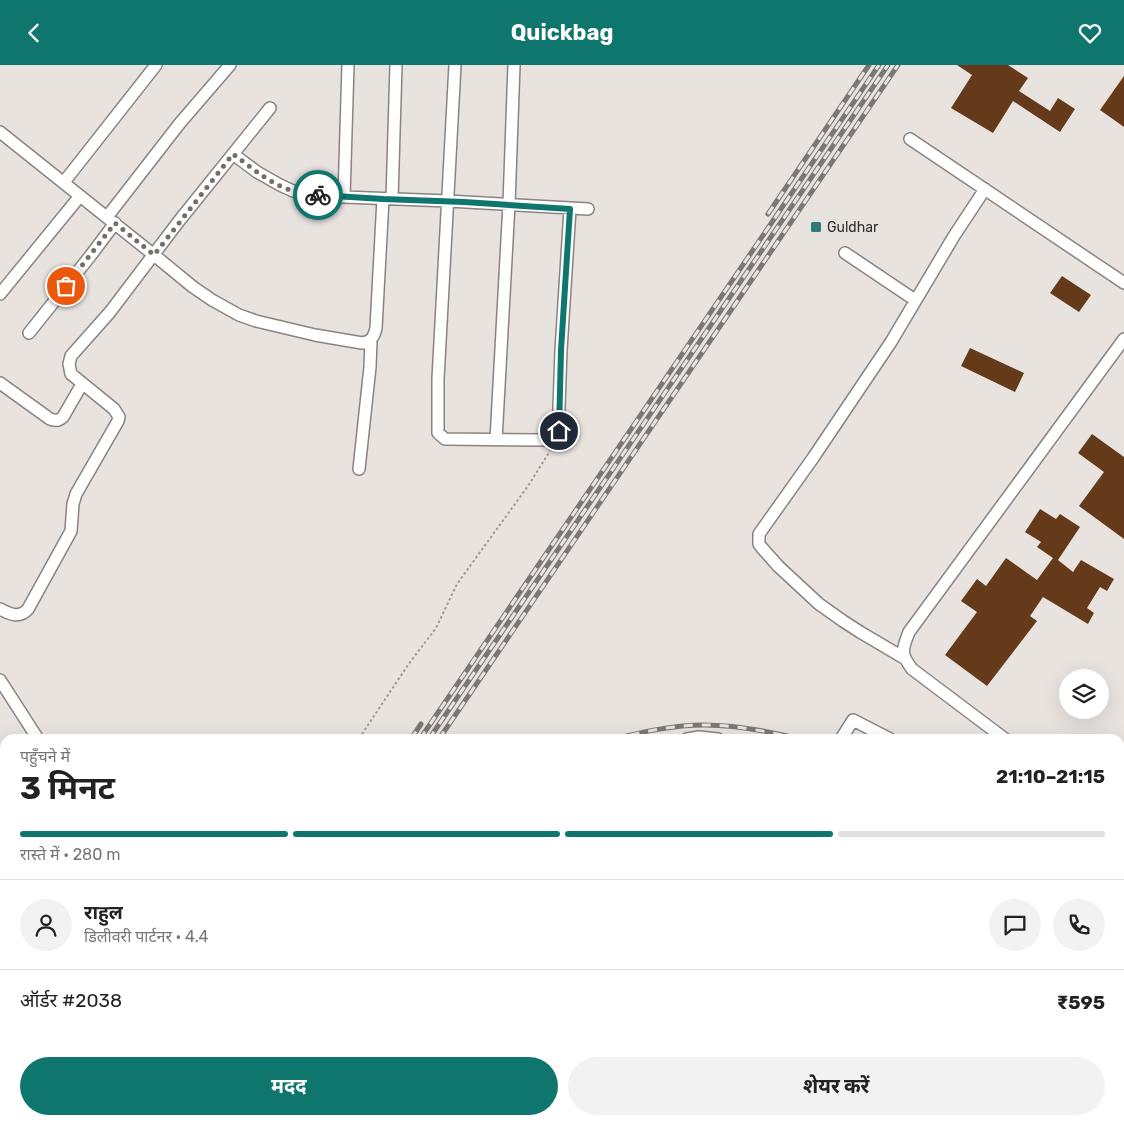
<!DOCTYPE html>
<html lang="hi">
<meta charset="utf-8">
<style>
:root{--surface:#fff;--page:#f2f2f2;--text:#222;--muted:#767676;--line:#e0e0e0;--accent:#0f766e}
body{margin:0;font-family:Rubik,"Noto Sans Devanagari",sans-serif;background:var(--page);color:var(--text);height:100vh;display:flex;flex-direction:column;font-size:19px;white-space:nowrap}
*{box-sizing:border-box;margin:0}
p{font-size:16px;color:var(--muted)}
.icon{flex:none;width:28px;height:28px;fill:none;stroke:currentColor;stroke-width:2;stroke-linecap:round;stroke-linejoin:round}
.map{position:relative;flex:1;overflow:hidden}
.sheet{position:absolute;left:0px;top:669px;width:1125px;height:391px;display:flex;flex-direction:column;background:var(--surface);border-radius:15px 15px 0 0;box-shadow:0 5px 20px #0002}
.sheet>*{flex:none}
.tools{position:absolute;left:1059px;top:604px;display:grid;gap:10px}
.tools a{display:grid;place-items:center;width:50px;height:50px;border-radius:50%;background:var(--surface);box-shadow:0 5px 20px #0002;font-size:25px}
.pin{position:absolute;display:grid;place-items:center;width:42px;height:42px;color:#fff;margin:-21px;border:2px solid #fff;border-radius:50%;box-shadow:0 1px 5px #0007}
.courier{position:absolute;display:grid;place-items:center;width:50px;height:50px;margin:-25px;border:4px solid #0f766e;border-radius:50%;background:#fff;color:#222;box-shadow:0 1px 6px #0007}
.headline em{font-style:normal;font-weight:700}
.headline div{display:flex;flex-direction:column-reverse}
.headline{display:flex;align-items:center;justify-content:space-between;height:85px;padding:0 20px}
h1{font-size:32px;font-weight:700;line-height:38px}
.bar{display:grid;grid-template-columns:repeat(4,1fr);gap:8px 5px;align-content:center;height:60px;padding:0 20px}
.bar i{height:6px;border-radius:4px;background:var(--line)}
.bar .current{background:var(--accent)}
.bar p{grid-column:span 4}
.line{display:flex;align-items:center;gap:12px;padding:0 20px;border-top:1px solid var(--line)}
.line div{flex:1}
.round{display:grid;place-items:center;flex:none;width:52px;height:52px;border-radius:26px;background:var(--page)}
.button{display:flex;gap:10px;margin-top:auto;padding:10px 20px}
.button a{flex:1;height:58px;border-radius:30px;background:var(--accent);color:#fff;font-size:20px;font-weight:700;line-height:58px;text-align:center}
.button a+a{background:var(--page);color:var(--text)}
header{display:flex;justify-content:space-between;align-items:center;height:65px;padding:0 20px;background:var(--accent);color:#fff;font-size:22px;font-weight:700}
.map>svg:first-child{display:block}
</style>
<header><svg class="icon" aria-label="back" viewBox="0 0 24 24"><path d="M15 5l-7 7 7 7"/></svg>Quickbag<svg class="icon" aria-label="heart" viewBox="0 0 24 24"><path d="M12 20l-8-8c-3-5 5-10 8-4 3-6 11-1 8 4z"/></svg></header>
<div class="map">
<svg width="1124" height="1059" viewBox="0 0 1124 1059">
<rect width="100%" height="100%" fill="#e9e3e0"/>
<path fill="#643a1b" d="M957 0H1008L1028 13 1019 26 1050 46 1058 33 1075 44 1060 67 1013 36 993 68 951 43 972 10Z
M1124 11V62L1100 45Z
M1062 211 1091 230 1079 247 1050 228Z
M970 283 1024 308 1015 327 961 301Z
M1092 369 1124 392V474L1079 441 1104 407 1078 388Z
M1040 444 1056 454 1060 449 1080 462 1058 495 1073 507 1081 495 1114 514 1107 526 1100 522 1087 543 1094 548 1088 559 1043 532 1030 551 1037 556 987 621 945 590 977 547 961 536 977 514 986 521 1006 493 1037 515 1053 493 1037 482 1041 477 1025 467Z"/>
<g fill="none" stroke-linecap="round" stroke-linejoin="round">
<g stroke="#898481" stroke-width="14">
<path id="minor" d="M455 0 438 314V368L445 374 542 375 555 373 558 371 561 285 570 144
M0 67 154 190 193 222 212 235 239 250 256 256 315 270 362 278C371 277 374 272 376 263L383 134
M910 74 1124 218
M233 89 257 107 280 120 293 126 306 129 344 132 448 136 588 144
M64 117 156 0
M344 132 348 0
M392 134 396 0
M107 152 180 58 230 0
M845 188 915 235
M0 229 80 131
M29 268 91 190 115 158
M0 318 50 354C56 356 58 356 63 352L82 319
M496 375 509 139 514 0
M359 404 370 302 371 275
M0 544C10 549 19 554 28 544L71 466 73 439 76 429 118 356 119 352 114 344 71 309 69 299 71 291 110 247 179 156 270 43
M904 593 860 567 843 556 819 539 778 501 762 483 759 479V469L813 393 891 277 954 171 985 124
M0 615 38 674
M687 674 699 672 718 674
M841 674 853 655 890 674
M1005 674 912 604C900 588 902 585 909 567L1124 274
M1120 760 1124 763
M1120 1040 1124 1042
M504 1055 509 1059
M656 1055 661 1059
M687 1055 694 1059
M736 1055 743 1059
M789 1055 796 1059
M861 1055 869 1059
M141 1059 143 1055
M532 1059 536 1055
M610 1059 613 1055"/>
</g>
<g stroke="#925726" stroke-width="19">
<path id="highway" d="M1120 953 1124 947
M1120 1020 1124 1015
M1047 1059 1050 1055
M1093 1059 1096 1055"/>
</g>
<path stroke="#9d9997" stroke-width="2" stroke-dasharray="2.5 2.5" stroke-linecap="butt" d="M361 674 362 669 408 600 436 563 457 519 528 421 550 386"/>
<use href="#minor" stroke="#fff" stroke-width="11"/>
<use href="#highway" stroke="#c76d22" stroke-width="16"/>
<g stroke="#7b7775" stroke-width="5">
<path id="rail" d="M768 149 869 0
M411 674 421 659
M420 674 879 0
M429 674 888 0
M439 674 898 0
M613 674C643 667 673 660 704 660 733 660 772 667 800 674
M1120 987 1124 982
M1120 1001 1124 995
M157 1059 160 1055
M166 1059 169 1055
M190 1059 193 1055
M1070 1059 1073 1055
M1079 1059 1082 1055"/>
</g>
<use href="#rail" stroke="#e9e3e0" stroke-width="3" stroke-dasharray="9" stroke-linecap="butt"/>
</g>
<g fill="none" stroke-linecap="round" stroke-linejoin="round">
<path stroke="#716e6c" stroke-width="5" stroke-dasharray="0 9" d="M66 221 115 158 154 190 233 89C252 103 271 120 294 126 302 128 310 129 318 130"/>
<path stroke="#0f766e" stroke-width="6" d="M318 130 383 134 464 137 570 144 561 285 559 366"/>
</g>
<rect fill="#307978" stroke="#e9e3e0" stroke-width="2" x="810" y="156" width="12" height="12" rx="2.5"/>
<g text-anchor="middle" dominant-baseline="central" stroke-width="5" stroke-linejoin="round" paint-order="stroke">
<g font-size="14" fill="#312f2e" stroke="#e9e3e0" text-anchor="start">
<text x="827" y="162">Guldhar</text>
</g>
</g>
</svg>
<div class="tools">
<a><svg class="icon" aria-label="layers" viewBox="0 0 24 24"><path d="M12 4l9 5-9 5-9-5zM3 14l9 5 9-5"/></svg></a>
</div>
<div class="pin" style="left:66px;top:221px;background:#ea580c"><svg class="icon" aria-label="bag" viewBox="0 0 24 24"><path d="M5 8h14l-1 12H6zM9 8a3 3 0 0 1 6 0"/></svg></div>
<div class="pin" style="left:559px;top:366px;background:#1f2937"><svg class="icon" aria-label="home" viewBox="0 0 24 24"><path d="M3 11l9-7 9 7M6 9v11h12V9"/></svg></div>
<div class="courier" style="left:318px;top:130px"><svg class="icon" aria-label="bike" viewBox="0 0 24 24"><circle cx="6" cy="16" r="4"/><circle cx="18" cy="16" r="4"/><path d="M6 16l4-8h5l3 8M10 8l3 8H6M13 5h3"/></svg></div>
<section class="sheet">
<div class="headline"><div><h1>3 मिनट</h1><p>पहुँचने में</p></div><em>21:10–21:15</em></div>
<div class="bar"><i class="current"></i><i class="current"></i><i class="current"></i><i></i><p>रास्ते में · 280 m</p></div>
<div class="line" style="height:90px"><a class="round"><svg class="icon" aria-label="person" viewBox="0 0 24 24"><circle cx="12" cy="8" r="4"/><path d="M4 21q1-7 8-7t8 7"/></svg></a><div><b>राहुल</b><p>डिलीवरी पार्टनर · 4.4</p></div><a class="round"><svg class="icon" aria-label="chat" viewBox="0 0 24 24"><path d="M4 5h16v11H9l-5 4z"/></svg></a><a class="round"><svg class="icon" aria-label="phone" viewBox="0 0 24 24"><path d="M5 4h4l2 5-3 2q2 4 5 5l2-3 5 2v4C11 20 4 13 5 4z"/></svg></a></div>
<div class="line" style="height:65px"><div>ऑर्डर #2038</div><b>₹595</b></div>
<div class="button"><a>मदद</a><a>शेयर करें</a></div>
</section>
</div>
